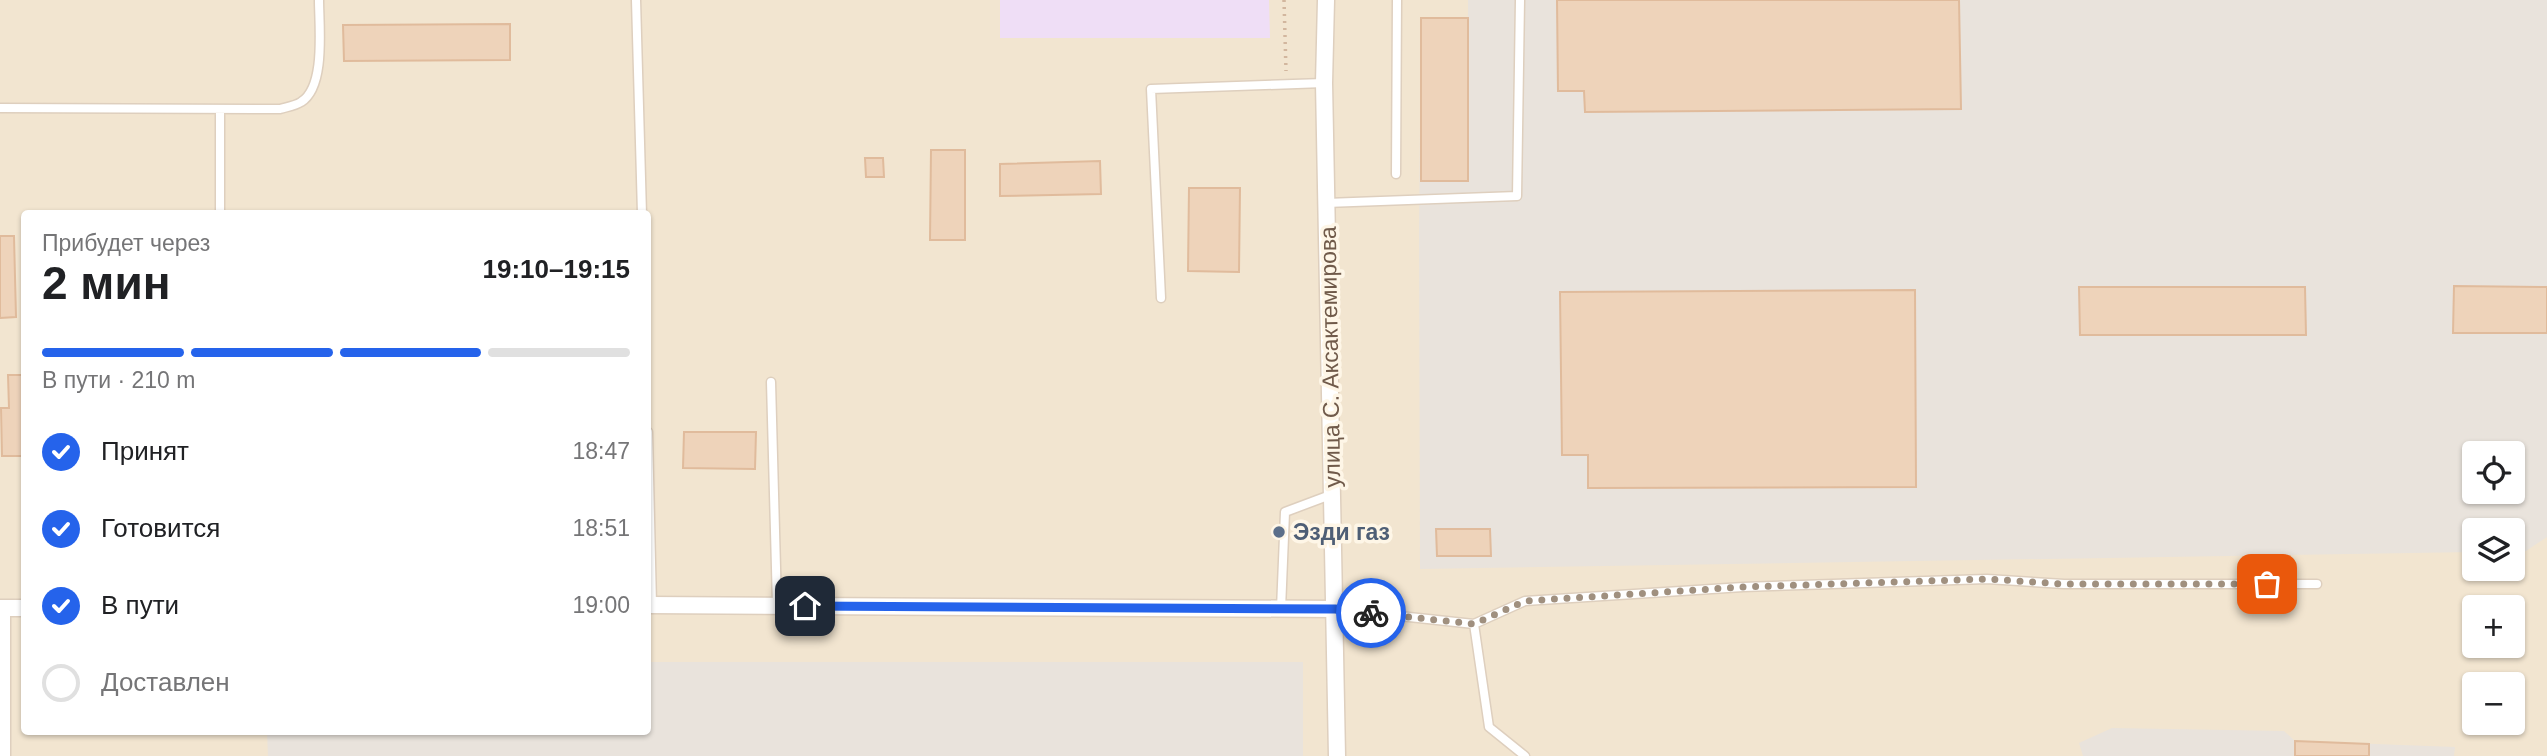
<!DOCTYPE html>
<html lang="ru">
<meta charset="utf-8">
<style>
:root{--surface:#fff;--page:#f6f6f6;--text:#202124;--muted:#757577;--line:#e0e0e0;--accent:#2563eb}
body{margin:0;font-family:Arial,sans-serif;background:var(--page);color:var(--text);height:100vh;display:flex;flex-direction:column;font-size:26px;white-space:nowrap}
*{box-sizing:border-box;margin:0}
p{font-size:23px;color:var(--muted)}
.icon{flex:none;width:38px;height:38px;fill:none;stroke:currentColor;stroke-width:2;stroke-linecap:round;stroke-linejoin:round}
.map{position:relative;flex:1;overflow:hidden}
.drawer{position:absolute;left:21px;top:210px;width:630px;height:525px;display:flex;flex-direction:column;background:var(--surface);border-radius:7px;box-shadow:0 2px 5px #0004}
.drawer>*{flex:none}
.buttons{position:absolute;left:2462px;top:441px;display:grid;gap:14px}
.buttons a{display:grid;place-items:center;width:63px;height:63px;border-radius:7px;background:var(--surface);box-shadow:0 2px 5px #0004;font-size:35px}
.pin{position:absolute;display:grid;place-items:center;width:60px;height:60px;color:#fff;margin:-30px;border-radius:14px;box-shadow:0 4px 10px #0006}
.courier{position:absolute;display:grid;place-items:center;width:70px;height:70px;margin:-35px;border:5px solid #2563eb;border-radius:50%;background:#fff;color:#222;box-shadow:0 2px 9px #0007}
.overview em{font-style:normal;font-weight:800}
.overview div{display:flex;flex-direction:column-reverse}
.overview{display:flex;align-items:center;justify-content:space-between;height:119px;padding:0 21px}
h1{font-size:46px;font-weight:800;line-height:52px}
.bar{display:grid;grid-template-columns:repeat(4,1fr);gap:10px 7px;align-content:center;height:84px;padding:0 21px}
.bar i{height:9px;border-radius:5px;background:var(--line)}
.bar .active{background:var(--accent)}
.bar p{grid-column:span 4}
ol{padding:0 21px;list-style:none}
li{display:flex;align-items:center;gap:21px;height:77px}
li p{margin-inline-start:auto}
li .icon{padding:7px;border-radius:50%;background:var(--accent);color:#fff;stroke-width:4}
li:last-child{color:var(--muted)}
li i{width:38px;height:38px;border:4px solid var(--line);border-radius:50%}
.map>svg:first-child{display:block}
</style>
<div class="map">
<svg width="2547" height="756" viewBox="0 0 2547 756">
<rect width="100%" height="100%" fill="#faf3e1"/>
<path fill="#f2e5d0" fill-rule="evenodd" d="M0 0H2547V756H0ZM24 214H648V732H24ZM2474 453H2513V492H2474ZM2474 530H2513V569H2474ZM2474 607H2513V646H2474ZM2474 684H2513V723H2474Z"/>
<path fill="#e9e3dc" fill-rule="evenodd" d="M1468 0H2547V537L2526 551H2513V530H2474V552L1420 569 1419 231 1421 18H1468ZM2474 453H2513V492H2474Z
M648 662H1303V756H268L267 732H648Z
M2112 728 2284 731 2295 741 2455 747 2454 756H2083L2079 743Z"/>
<path fill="#efdef6" d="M1000 0H1269L1270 38H1000Z"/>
<path fill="#eed3ba" stroke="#e0bb9c" stroke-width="2" d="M1557 0H1959L1961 109 1585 112 1584 91H1558Z
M1421 18H1468V181H1421Z
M510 24V60L344 61 343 25Z
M931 150H965V240H930Z
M865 158H883L884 177H866Z
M1100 161 1101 194 1000 196V164Z
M1189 188H1240L1239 272 1188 271Z
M0 236H14L16 317 0 318Z
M2454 286 2547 287V333H2453Z
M2079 287H2305L2306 335H2080Z
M1915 290 1916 487 1588 488V455H1562L1560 292Z
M8 375H24V456H2L1 408H9Z
M684 432H756L755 469 683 468Z
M1436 529H1490L1491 556H1437Z
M2295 741 2369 744V756H2295Z"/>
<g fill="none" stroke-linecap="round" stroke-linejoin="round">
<g stroke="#decfbe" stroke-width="11">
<path id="service" d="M636 0 642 214
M0 108 280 109C286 107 295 106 301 102 326 87 319 26 319 0
M220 109V214
M1396 174 1397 0
M1326 203 1517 196 1520 0
M1161 298 1151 89 1324 83
M771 382 777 605
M648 432 652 605
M1281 609 1285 512 1333 494
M1335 609 1474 624 1525 601 1743 587 1987 579 2064 584H2317
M1474 624 1489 727 1525 756"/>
</g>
<g stroke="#decfbe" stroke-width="19">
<path id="minor" d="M1326 0 1324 83 1337 756
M648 605 1335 609
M0 608H24
M2 608V756"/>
</g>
<path stroke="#d2b69e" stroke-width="3.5" stroke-dasharray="2 5" stroke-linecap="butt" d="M1284 0 1286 71"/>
<use href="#service" stroke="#fff" stroke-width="8"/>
<use href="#minor" stroke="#fff" stroke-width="16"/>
</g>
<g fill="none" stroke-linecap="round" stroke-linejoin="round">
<path stroke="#a0907f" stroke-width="7" stroke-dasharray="0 12.6" d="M1371 613 1474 624 1525 601 1743 587 1987 579 2063 584H2267"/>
<path stroke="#2563eb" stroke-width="9" d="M805 606 1335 609 1371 613"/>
</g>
<circle fill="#5c6f8a" stroke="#fef6e7" stroke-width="2.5" cx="1279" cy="532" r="7"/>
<g text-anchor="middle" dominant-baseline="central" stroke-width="7" stroke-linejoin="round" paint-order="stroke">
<g font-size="23" fill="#705a4a" stroke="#fef6e7">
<text transform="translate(1330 357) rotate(-91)">улица С. Аксактемирова</text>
</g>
<g font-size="23" font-weight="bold" fill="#4e5e75" stroke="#fef6e7" text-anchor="start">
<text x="1293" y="532">Эзди газ</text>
</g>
</g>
</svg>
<div class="buttons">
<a><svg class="icon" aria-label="locate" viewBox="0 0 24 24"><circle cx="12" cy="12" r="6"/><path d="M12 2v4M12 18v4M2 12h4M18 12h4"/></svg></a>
<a><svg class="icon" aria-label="layers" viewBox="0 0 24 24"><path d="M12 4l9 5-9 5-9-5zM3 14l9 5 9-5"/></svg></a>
<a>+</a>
<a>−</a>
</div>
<div class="pin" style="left:2267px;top:584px;background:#ea580c"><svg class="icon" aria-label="bag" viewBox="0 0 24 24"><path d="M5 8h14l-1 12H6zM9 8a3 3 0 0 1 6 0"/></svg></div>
<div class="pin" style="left:805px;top:606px;background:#1f2937"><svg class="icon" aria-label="home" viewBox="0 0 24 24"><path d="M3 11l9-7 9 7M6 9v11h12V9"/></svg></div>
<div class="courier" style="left:1371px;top:613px"><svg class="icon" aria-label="bike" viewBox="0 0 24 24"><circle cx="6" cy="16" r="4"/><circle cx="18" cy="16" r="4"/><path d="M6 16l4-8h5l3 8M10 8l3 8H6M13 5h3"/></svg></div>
<section class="drawer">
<div class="overview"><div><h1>2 мин</h1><p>Прибудет через</p></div><em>19:10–19:15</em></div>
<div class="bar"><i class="active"></i><i class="active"></i><i class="active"></i><i></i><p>В пути · 210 m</p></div>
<ol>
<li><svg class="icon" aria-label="check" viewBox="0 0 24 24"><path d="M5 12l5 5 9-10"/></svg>Принят<p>18:47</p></li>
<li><svg class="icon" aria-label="check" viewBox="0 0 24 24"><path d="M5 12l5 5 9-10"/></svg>Готовится<p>18:51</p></li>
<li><svg class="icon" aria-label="check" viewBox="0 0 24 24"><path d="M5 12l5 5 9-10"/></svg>В пути<p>19:00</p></li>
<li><i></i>Доставлен</li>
</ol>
</section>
</div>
